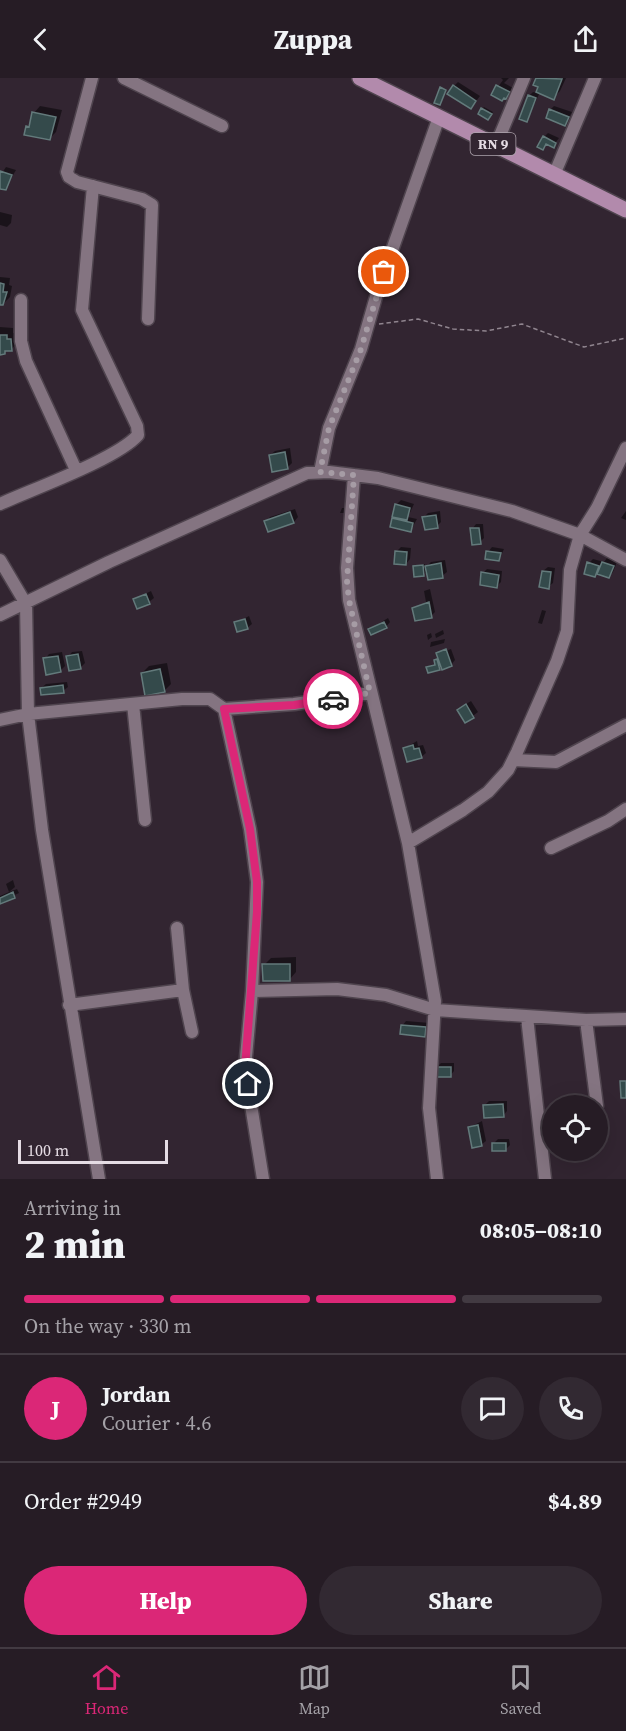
<!DOCTYPE html>
<meta charset="utf-8">
<style>
:root{--surface:#261c25;--page:#322932;--text:#f1f3f6;--muted:#a4a1a7;--line:#423a42;--accent:#db2777}
body{margin:0;font-family:"Source Serif 4",serif;background:var(--page);color:var(--text);height:100vh;display:flex;flex-direction:column;font-size:22px;white-space:nowrap}
*{box-sizing:border-box;margin:0}
p{font-size:20px;color:var(--muted)}
.icon{flex:none;width:33px;height:33px;fill:none;stroke:currentColor;stroke-width:2;stroke-linecap:round;stroke-linejoin:round}
.map{position:relative;height:1101px;overflow:hidden}
.side{display:flex;flex-direction:column;background:var(--surface);flex:1}
.side>*{flex:none}
.buttons{position:absolute;left:542px;top:1017px;display:grid;gap:12px}
.buttons a{display:grid;place-items:center;width:66px;height:66px;border-radius:50%;background:var(--surface);box-shadow:0 6px 24px #0002,0 0 0 2px var(--line);font-size:30px}
.scale{position:absolute;left:18px;bottom:15px;width:150px;box-sizing:border-box;padding-left:6px;border:3px solid #e5dce4;border-top:0;font-size:16px;line-height:21px;white-space:nowrap;color:#e5dce4;-webkit-text-stroke:4px #322531;paint-order:stroke}
.pin{position:absolute;display:grid;place-items:center;width:51px;height:51px;color:#fff;margin:-26px;border:3px solid #fff;border-radius:50%;box-shadow:0 2px 6px #0007}
.courier{position:absolute;display:grid;place-items:center;width:60px;height:60px;margin:-30px;border:4px solid #db2777;border-radius:50%;background:#fff;color:#222;box-shadow:0 2px 8px #0007}
.headline em{font-style:normal;font-weight:800}
.headline div{display:flex;flex-direction:column-reverse}
.headline{display:flex;align-items:center;justify-content:space-between;height:102px;padding:0 24px}
h1{font-size:39px;font-weight:800;line-height:45px}
.bar{display:grid;grid-template-columns:repeat(4,1fr);gap:9px 6px;align-content:center;height:72px;padding:0 24px}
.bar i{height:8px;border-radius:4px;background:var(--line)}
.bar .active{background:var(--accent)}
.bar p{grid-column:span 4}
.line{display:flex;align-items:center;gap:15px;padding:0 24px;border-top:2px solid var(--line)}
.line div{flex:1}
.round{display:grid;place-items:center;flex:none;width:63px;height:63px;border-radius:32px;background:var(--page)}
.cta{display:flex;gap:12px;margin-top:auto;padding:12px 24px}
.cta a{flex:1;height:69px;border-radius:36px;background:var(--accent);color:#fff;font-size:24px;font-weight:800;line-height:69px;text-align:center}
.cta a+a{background:var(--page);color:var(--text)}
header{display:flex;justify-content:space-between;align-items:center;height:78px;padding:0 24px;background:var(--surface);font-size:27px;font-weight:800}
.tab-bar{display:flex;justify-content:space-around;align-items:center;height:84px;border-top:2px solid var(--line);background:var(--surface);font-size:16px;color:var(--muted)}
.tab-bar a{display:grid;justify-items:center;gap:3px}
.tab-bar .active{color:var(--accent)}
.map>svg:first-child{display:block}
</style>
<header><svg class="icon" aria-label="back" viewBox="0 0 24 24"><path d="M15 5l-7 7 7 7"/></svg>Zuppa<svg class="icon" aria-label="share" viewBox="0 0 24 24"><path d="M12 15V3M7 8l5-5 5 5M5 13v7h14v-7"/></svg></header>
<div class="map">
<svg width="626" height="1101" viewBox="0 0 626 1101">
<rect width="100%" height="100%" fill="#322531"/>
<path fill="#0007" d="M501 0H509L504 5 513 10 506 20 493 16 503 2Z
M538 0H566L560 13 553 20 540 14 527 42 529 18 533 14 537 15 539 8 535 6Z
M458 4 480 18 471 30 454 8Z
M40 28 62 32 56 54 49 61 27 49 32 44 34 35Z
M554 28 572 34 565 46 550 32Z
M484 29 493 34 490 39 482 31Z
M548 55 559 60 553 68 548 65 543 70 544 59Z
M6 89 16 92 5 111 0 110V98Z
M0 134 12 137 11 145 7 149 0 147Z
M0 199 10 200 9 207 12 208 10 219 3 226 0 225Z
M0 249 13 250V255H18V264L11 272 0 274Z
M290 370 292 385 288 389 270 377 275 373Z
M401 422 414 426 408 439 417 441 411 452 394 441 397 438 396 427Z
M342 430H348L346 435H340Z
M295 431 298 439 294 444H266L270 439Z
M440 433 441 444 437 448 424 439 428 435Z
M626 433V442L621 440Z
M476 446H483L484 460 480 464 472 451Z
M401 469 411 470 410 481 406 486 396 474Z
M492 469 504 471 499 482 488 474Z
M607 480 617 484 613 494 609 499 598 495 595 498 589 485 593 481 604 484Z
M445 482 447 494 442 498 428 493 423 497 415 488 425 486V490L431 484Z
M548 489 555 490 553 505 548 509 543 493Z
M487 491 502 493 501 504 497 508 483 495Z
M430 511 435 534 431 538 414 531 426 524 424 513Z
M151 513 154 520 149 524 135 521Z
M542 532 546 533 542 546 538 545Z
M249 538 252 546 247 550 236 545Z
M388 540 390 544 386 549 370 551Z
M443 552 444 556 436 560 435 556Z
M431 555 432 559 428 562 427 557Z
M445 561 444 565 430 569 431 564Z
M451 571 455 582 451 587 439 591 428 589 436 586 440 573V575Z
M82 573 85 585 80 590 68 579 72 574Z
M62 574 65 588 60 593 45 581 49 576Z
M167 585 171 606 164 613 142 595 149 588Z
M67 604 68 609 63 613 41 610 46 606Z
M471 623 478 634 466 643 463 628Z
M417 663 418 668 423 667 426 675 421 679 405 670Z
M13 802 15 809 9 814 17 811 19 815 0 824V818L9 814 6 806Z
M296 879V894L290 901 264 887 271 880Z
M406 943 430 945 429 953 425 957 402 948Z
M441 985H454V993L450 998 436 990Z
M489 1023H507V1033L503 1038 485 1027Z
M482 1043 486 1063 481 1067 470 1049Z
M498 1061H509L510 1067 505 1072 493 1066Z"/>
<path fill="#344a4b" stroke="#637a7b" stroke-width="1.5" d="M536 0 562 1 554 22 536 14 538 9 533 7Z
M453 7 476 23 471 31 447 16Z
M496 7 510 14 506 21 504 20 502 23 491 17Z
M440 9 446 12 440 27 434 25Z
M528 17 536 20 527 44 519 41Z
M481 30 492 36 488 42 478 36Z
M549 31 569 39 565 48 546 40Z
M32 34 56 39 50 62 24 57 26 48 29 49Z
M543 58 556 65 554 70 546 66 543 72 537 69Z
M0 93 12 97 6 112 0 111Z
M0 205 4 206 3 214H7L3 227H0Z
M0 257H7V261H11L12 273H5V276L0 277Z
M285 374 288 391 272 394 269 377Z
M395 426 410 430 407 442 392 439Z
M290 434 294 445 268 454 264 443Z
M436 437 438 450 425 452 422 439Z
M392 440 413 445 411 454 390 449Z
M470 450H479L481 466 472 467Z
M395 473 407 474 406 487 394 486Z
M486 473 501 475 499 483 485 481Z
M587 484 599 488 595 499 584 496Z
M602 484 614 488 609 500 597 496Z
M441 485 443 500 428 502 425 488Z
M423 487 424 498 414 499 413 488Z
M542 493 551 494 549 511 539 509Z
M481 494 499 497 497 510 480 507Z
M146 516 150 526 137 531 133 521Z
M429 524 432 540 415 543 412 530Z
M245 541 248 551 237 554 234 544Z
M384 544 387 550 371 557 368 551Z
M446 571 452 588 442 592 436 575Z
M78 576 81 591 69 593 66 578Z
M58 578 61 594 46 597 43 580Z
M437 581 440 592 428 595 426 589 435 587 434 582Z
M160 591 165 614 145 618 141 595Z
M63 607 64 615 41 617 40 610Z
M466 626 474 640 465 645 457 632Z
M413 667 414 671 419 670 422 680 407 684 403 670Z
M13 814 15 820 0 826V820Z
M262 886H290V903H263Z
M401 947 426 949 425 959 400 956Z
M435 989H451V999H435Z
M620 1003H626V1020H621Z
M503 1026 504 1039 484 1040 483 1027Z
M478 1047 482 1068 472 1070 468 1049Z
M492 1065H506V1073H492Z"/>
<g fill="none" stroke-linecap="round" stroke-linejoin="round">
<g stroke="#4f444e" stroke-width="15">
<path id="minor" d="M92 0 67 94 69 99 77 104 142 121 152 127 148 241
M124 0 222 48
M496 67 524 0
M554 97 595 0
M21 222V263L26 283 76 392
M320 394 329 350 361 271 378 212 439 39
M354 397 347 490 349 522 408 765 435 923 429 1030 437 1101
M0 426C33 411 117 381 138 357L137 348 82 232 93 108
M0 482 26 526 28 636 42 752 99 1101
M0 537 109 484 307 395 329 394 378 400 512 433 580 457 626 482
M133 626 145 742
M224 631 294 626 370 615
M0 642 28 636 182 621H210L224 631 250 751 257 804 252 913 337 911 386 917 435 932 586 942 626 941
M513 682 556 684 626 647
M408 765 463 732 488 714 508 692 517 674 557 583 567 553 570 492 580 457 597 430 626 370
M551 770 608 743 626 731
M177 850 183 912 192 954
M252 913 245 990 263 1101
M69 927 183 912
M527 939 545 1101
M586 942 597 1028"/>
</g>
<g stroke="#4f444e" stroke-width="18">
<path id="major" d="M360 0 626 132"/>
</g>
<path stroke="#90858f" stroke-width="1.5" stroke-dasharray="4.5 3" stroke-linecap="butt" d="M379 246 418 241 453 251 486 253 522 246 584 269 626 260"/>
<use href="#minor" stroke="#847481" stroke-width="12"/>
<use href="#major" stroke="#b28aac" stroke-width="15"/>
</g>
<g fill="none" stroke-linecap="round" stroke-linejoin="round">
<path stroke="#a69ca5" stroke-width="6" stroke-dasharray="0 10.8" d="M333 621 370 615 349 522 347 503 354 397 320 394 329 350 361 271 384 194"/>
<path stroke="#db2777" stroke-width="8" d="M248 1006 245 990 257 834V804L250 751 224 631 294 627 333 621"/>
</g>
<g text-anchor="middle" dominant-baseline="central" stroke-width="5" stroke-linejoin="round" paint-order="stroke">
<rect fill="#322531" stroke="#afa5ae" stroke-width="1.5" x="470.5" y="55" width="45" height="22" rx="4.5"/>
<g font-size="14" font-weight="bold" fill="#e5dce4">
<text x="493" y="66">RN 9</text>
</g>
</g>
</svg>
<div class="buttons">
<a><svg class="icon" aria-label="locate" viewBox="0 0 24 24"><circle cx="12" cy="12" r="6"/><path d="M12 2v4M12 18v4M2 12h4M18 12h4"/></svg></a>
</div>
<div class="scale">100 m</div>
<div class="pin" style="left:384px;top:194px;background:#ea580c"><svg class="icon" aria-label="bag" viewBox="0 0 24 24"><path d="M5 8h14l-1 12H6zM9 8a3 3 0 0 1 6 0"/></svg></div>
<div class="pin" style="left:248px;top:1006px;background:#1f2937"><svg class="icon" aria-label="home" viewBox="0 0 24 24"><path d="M3 11l9-7 9 7M6 9v11h12V9"/></svg></div>
<div class="courier" style="left:333px;top:621px"><svg class="icon" aria-label="car" viewBox="0 0 24 24"><path d="M5 17H2v-5l4-1 3-4h7l3 4 3 1v5h-3M9 17h6M6 11h13"/><circle cx="7" cy="17" r="2"/><circle cx="17" cy="17" r="2"/></svg></div>
</div>
<section class="side">
<div class="headline"><div><h1>2 min</h1><p>Arriving in</p></div><em>08:05–08:10</em></div>
<div class="bar"><i class="active"></i><i class="active"></i><i class="active"></i><i></i><p>On the way · 330 m</p></div>
<div class="line" style="height:108px"><b class="round" style="background:var(--accent);color:#fff">J</b><div><b>Jordan</b><p>Courier · 4.6</p></div><a class="round"><svg class="icon" aria-label="chat" viewBox="0 0 24 24"><path d="M4 5h16v11H9l-5 4z"/></svg></a><a class="round"><svg class="icon" aria-label="phone" viewBox="0 0 24 24"><path d="M5 4h4l2 5-3 2q2 4 5 5l2-3 5 2v4C11 20 4 13 5 4z"/></svg></a></div>
<div class="line" style="height:78px"><div>Order #2949</div><b>$4.89</b></div>
<div class="cta"><a>Help</a><a>Share</a></div>
</section>
<nav class="tab-bar">
<a class="active"><svg class="icon" aria-label="home" viewBox="0 0 24 24"><path d="M3 11l9-7 9 7M6 9v11h12V9"/></svg>Home</a>
<a><svg class="icon" aria-label="map" viewBox="0 0 24 24"><path d="M3 6l6-2 6 2 6-2v14l-6 2-6-2-6 2zM9 4v14M15 6v14"/></svg>Map</a>
<a><svg class="icon" aria-label="saved" viewBox="0 0 24 24"><path d="M7 4h10v16l-5-4-5 4z"/></svg>Saved</a>
</nav>
